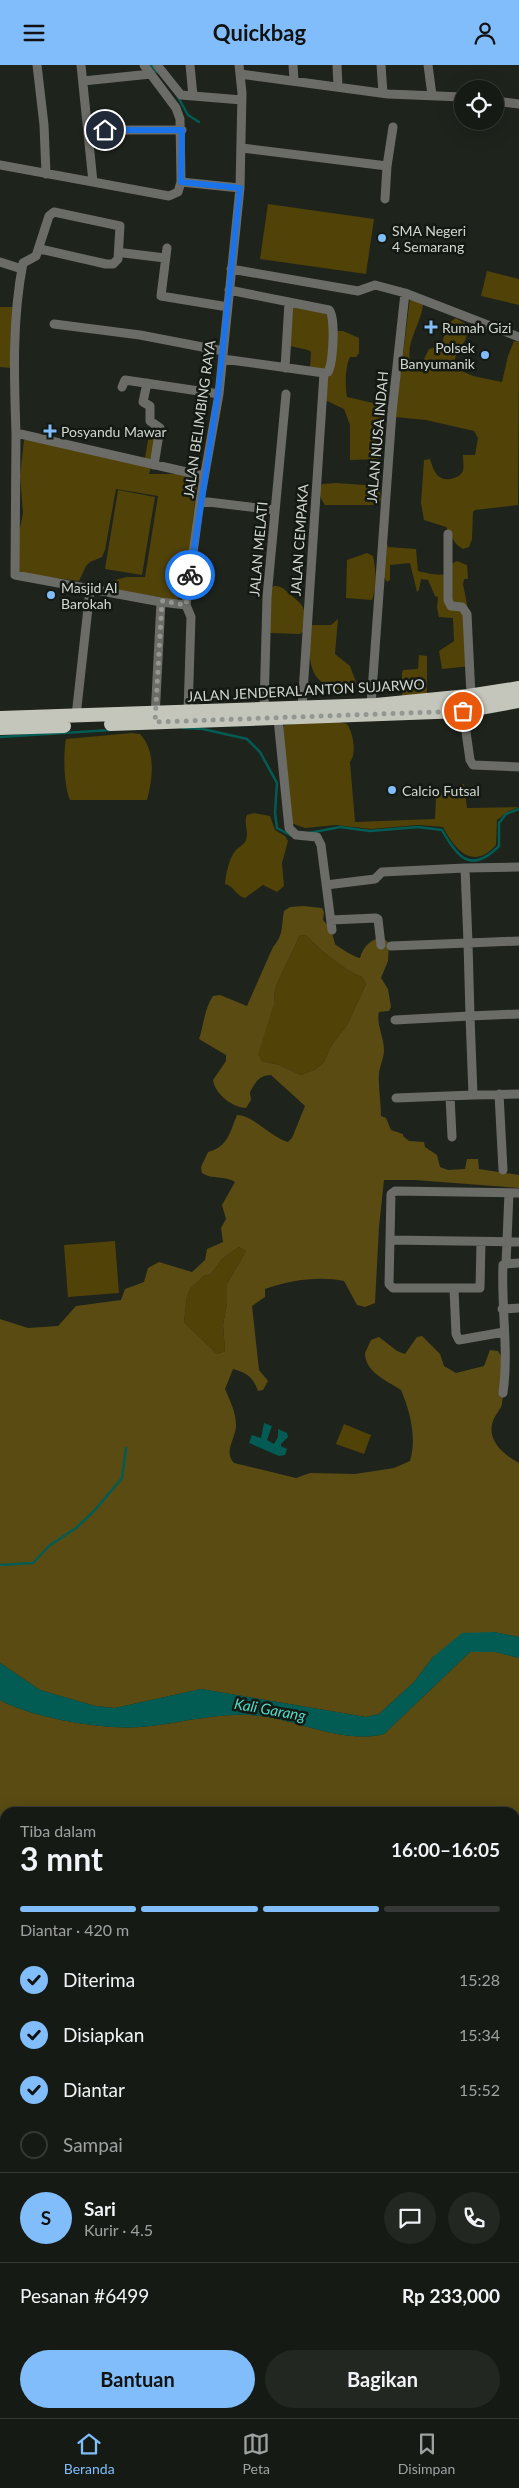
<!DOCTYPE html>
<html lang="id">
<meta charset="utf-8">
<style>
:root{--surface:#161a15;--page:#232722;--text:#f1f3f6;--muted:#9ea1a0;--line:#353834;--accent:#80bdfa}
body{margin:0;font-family:Lato,sans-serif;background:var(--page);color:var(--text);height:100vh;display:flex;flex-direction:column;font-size:19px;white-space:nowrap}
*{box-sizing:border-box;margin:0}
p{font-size:16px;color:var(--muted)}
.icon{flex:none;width:28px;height:28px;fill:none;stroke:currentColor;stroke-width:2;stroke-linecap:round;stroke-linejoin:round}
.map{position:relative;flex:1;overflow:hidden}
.sheet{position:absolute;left:0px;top:1742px;width:520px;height:611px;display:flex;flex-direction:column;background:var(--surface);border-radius:15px 15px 0 0;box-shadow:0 5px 20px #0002,0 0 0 1px var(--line)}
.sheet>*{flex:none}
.buttons{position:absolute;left:454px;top:15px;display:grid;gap:10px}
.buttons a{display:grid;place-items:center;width:50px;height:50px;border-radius:50%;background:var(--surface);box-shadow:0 5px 20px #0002,0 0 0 1px var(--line);font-size:25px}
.pin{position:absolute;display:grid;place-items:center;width:42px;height:42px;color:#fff;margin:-21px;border:2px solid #fff;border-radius:50%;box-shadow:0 1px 5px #0007}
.courier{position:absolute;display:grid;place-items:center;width:50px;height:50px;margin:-25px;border:4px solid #1a73e8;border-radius:50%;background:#fff;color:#222;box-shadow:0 1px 6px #0007}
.summary em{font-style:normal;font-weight:700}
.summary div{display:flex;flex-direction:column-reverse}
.summary{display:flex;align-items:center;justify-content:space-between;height:85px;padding:0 20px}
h1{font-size:32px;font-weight:700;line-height:38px}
.bar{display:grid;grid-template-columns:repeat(4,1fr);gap:8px 5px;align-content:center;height:60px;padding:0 20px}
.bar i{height:6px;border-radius:4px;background:var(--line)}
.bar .on{background:var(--accent)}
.bar p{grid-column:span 4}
.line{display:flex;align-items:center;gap:12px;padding:0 20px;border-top:1px solid var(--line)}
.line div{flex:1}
.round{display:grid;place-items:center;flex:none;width:52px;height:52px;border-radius:26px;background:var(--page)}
ol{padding:0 20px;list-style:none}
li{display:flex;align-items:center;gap:15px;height:55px}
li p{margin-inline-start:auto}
li .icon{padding:5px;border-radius:50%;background:var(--accent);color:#111;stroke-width:4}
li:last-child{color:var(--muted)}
li i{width:28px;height:28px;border:2px solid var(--line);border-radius:50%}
.primary-button{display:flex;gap:10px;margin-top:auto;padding:10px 20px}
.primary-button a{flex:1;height:58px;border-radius:30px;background:var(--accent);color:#111;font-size:20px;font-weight:700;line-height:58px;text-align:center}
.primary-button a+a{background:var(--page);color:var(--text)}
header{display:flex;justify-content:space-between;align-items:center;height:65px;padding:0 20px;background:var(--accent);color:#111;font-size:22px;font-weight:700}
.tabs{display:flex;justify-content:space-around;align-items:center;height:70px;border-top:1px solid var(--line);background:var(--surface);font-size:14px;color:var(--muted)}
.tabs a{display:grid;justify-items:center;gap:2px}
.tabs .on{color:var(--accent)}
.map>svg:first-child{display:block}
</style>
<header><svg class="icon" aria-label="menu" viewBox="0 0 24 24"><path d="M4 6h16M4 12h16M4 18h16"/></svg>Quickbag<svg class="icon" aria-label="person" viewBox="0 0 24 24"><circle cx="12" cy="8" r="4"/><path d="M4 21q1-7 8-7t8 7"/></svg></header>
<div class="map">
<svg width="519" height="2353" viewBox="0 0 519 2353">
<rect width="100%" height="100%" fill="#1e231c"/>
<path fill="#514208" d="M268 139 374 154 366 209 260 194Z
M487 206 519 214V240L481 231Z
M410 233 423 240C421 258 406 277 410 295L419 300 423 296 429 284 441 281 448 258 456 253 467 260C471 279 451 285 455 303L473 311 502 317 508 291 514 276 519 277 518 440 475 445 473 447 472 474 469 482 463 484 456 479 446 462 424 455 421 438 424 395 430 394C434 407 438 418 454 413 457 412 461 410 463 406 464 402 463 395 463 390H475L478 373 474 366 426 355 395 352Z
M293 241 323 244 335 266H343L359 273V288L356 292H350C345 302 345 322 347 332L382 340V382L379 394 350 395V360L344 344 325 335 326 315 310 302 311 287 308 285 290 281Z
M0 242H13L11 303 0 302Z
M29 373 77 386 145 393 148 375 153 374 159 375 149 409H184L197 418 187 503 180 532 176 535 117 525 113 522 115 515 127 512H145L158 431 116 424 105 485 102 492 90 497 86 501 79 516 16 508 18 473 23 448 20 411 24 375Z
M336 418 379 421 381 435 378 440H325C320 434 318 426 322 419Z
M118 425 155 432 142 510 105 504Z
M386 474 388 482 416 484 418 506C426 508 438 511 445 509L453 498 457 496 467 500 468 514H464L463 519 469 550 471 601 442 604 439 586 454 576 453 553 439 552 437 543 438 532 435 531 428 515 421 514 419 525 417 527 410 498 390 500V515L387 517 384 512Z
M367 488 373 491C376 505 377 522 372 535L346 533 347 495Z
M274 521C281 521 283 523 288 528 306 542 305 542 305 565L300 569 270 568 271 523Z
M338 554 335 589 350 601 356 617 354 623 346 629 338 628C333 622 328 621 322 617 305 605 310 577 311 560H331Z
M419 590 427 591V629L402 631V608L403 605 418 604Z
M332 655 347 659C353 667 357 689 350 697L355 757 435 754 436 732 438 728 454 726 457 722 464 719 467 743 519 742 509 746 497 755 496 780C473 806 455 785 443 762L418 760 371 764 336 760 305 763 291 758 282 663 285 660Z
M132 668 140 669C156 686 153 713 147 735H70C64 722 63 689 66 674Z
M254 748 270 751 275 765 285 771 288 776 282 798 284 821 277 827 263 820 245 833C236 831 234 821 225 819 226 808 229 793 236 785 239 782 243 780 245 777 250 769 243 757 247 750Z
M300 870 307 871C317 883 347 907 362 912L366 919 347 960 331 981 324 997 316 1004 301 1010 279 1000 262 996 257 989 274 940 275 923Z
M115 1176 119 1228 68 1232 64 1180Z
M239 1182 246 1186 227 1219V1238L223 1260 225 1286 217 1289 184 1257 187 1231 191 1223 204 1211 211 1209 222 1194Z
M344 1359 371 1370 364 1389 336 1379Z"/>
<path fill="#5a4b13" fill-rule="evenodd" d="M303 841 322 843 324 847 323 855 331 864 335 879C338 882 356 893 360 893 363 882 371 873 383 873L389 878 388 896 381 913 388 924 391 942 389 946 379 947C376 959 384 972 384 985 384 992 380 1001 379 1008 378 1022 381 1037 381 1051L386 1053 391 1065 403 1069V1071L409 1076 424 1077 425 1082 437 1090 440 1102 448 1105 465 1104 467 1094H478L479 1104 519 1110V1123L415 1115H384L379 1162 375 1238 365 1242 357 1240 344 1216C319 1211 290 1215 265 1224V1232L252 1241 259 1305 268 1316 263 1325 258 1326C253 1312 247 1308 233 1304L225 1324C230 1336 236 1347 236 1360 236 1374 223 1386 234 1398L296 1413 310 1408 355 1409 394 1403 410 1396C417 1373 410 1346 401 1325 387 1316 365 1307 365 1288L371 1275 379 1272 397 1286 405 1289 417 1272 422 1271 440 1289 444 1301 456 1308 484 1301 490 1285 498 1286C508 1299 504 1324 502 1339 501 1344 495 1350 493 1356 486 1375 504 1390 519 1398V1572L494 1567 433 1592 414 1617 379 1649 366 1652 201 1624 115 1643 95 1641 40 1625 0 1598V1254L28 1263 58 1261 76 1241 121 1235 125 1224 144 1217 148 1203 159 1197 192 1207 205 1195 207 1184 223 1177 221 1163 226 1154 222 1140 235 1117C225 1110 212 1115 202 1108L201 1102 208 1087C228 1082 230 1067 237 1050 253 1050 270 1072 288 1077L292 1073 305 1041 271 1010C259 1010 255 1018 250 1027L251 1035 246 1043C233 1043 215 1029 213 1015L226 996V990L199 974C204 960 204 944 213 931L220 930 247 941 273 882C284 870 281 861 284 846L290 842ZM300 870 307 871C317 883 347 907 362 912L366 919 347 960 331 981 324 997 316 1004 301 1010 279 1000 262 996 258 989 274 940 275 923ZM239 1182 246 1186 227 1219V1238L223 1260 225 1286 217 1289 184 1257 187 1231 191 1223 204 1211 211 1209 222 1194Z
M470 1587H495L519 1593V2146L515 2144V1748H5V2043L0 2044V1635C32 1653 104 1665 140 1662 177 1659 213 1648 250 1650 294 1652 340 1680 384 1669Z
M5 2244V2303L0 2308V2245Z
M48 2349H190L187 2353H57Z"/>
<path fill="#035c53" d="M264 1358 272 1361 267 1375 274 1379 278 1372V1364L287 1368 288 1372 281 1379V1381L287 1384 285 1390 279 1391 249 1378 252 1370 261 1373Z
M494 1567 519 1572V1593L495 1587H470L384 1669C340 1680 294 1652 250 1650 213 1648 177 1659 140 1662 104 1665 32 1653 0 1635V1598L40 1625 95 1641 115 1643 201 1624 366 1652 379 1649 414 1617 433 1592 462 1568Z"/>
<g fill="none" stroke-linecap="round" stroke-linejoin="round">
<path stroke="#035c53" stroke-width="2.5" d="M151 0 157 7
M178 32 188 50 199 57
M183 663 203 664 247 674 260 687 277 718 275 748 277 763 292 771
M0 672 111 665
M309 768 340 762 370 766 418 762 442 765C458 793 471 809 499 781V758L506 749 519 744
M0 1500 33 1498 49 1481 76 1463 94 1446 122 1413 126 1383"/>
<path stroke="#6b6c67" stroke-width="9" d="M37 0 44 60 46 109
M81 0 93 117
M157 0 181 30 242 35
M190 0 193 31
M293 0 294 15
M337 0 338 22
M381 0 383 28
M428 0 432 30
M240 9 388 29 462 32
M83 16 151 9
M495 36 519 39
M89 65H182
M242 83 387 101
M0 100 169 131 178 127 181 117 180 54 176 43 144 0
M181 117 240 123
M385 134 387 101 393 62
M167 183 161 231 228 242
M40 184 106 199H113L118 194 120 161 54 147 49 151 36 191 23 198C12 254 14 312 16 368L204 411
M124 188 165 193
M0 197 22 204
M231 204 358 226 375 220 405 228 519 272
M54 259 140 270 223 286
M223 294 324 308 328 307C333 298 336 252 329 245L229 225
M285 303 289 237
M147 318 143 337 150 341V356L160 363 154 400
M122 322 125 315 219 329
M16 368 15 510 161 537
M200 436 275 445
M448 469V535L451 541 462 542 467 549 471 631
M186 540 191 552 188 647
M371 640 392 347 405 228
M264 643 267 532 286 329
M302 643 324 308
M463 646 470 695 473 700 519 702
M76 651 90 525
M155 652 161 537 186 540 200 436 219 329 240 123 242 28 239 0
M278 654 289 763 296 770 317 772 321 780 332 865
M326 820 375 814 382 807 465 803
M331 855 376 853 378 854 381 880
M391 881 468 878 465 803 519 802
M519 949 470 951 473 1030 519 1029
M395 955 470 951 468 878 519 876
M499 1029 503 1105
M450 1031 452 1072
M396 1033 473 1030
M390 1175 519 1177
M481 1177 480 1223H393L389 1219 391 1129 395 1126 519 1128
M506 1199 519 1198
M454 1224 456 1269 459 1275 504 1267
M502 1244 519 1243
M503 1328C509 1285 501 1243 503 1200L506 1199 509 1128
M0 2077H5
M0 2212 5 2211
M9 2353 12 2349
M219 2353 224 2349"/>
<path stroke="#c4c6bb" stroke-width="14" d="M0 653 376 640 468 631 519 623
M111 659 463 646 519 636
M0 663 64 661"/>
</g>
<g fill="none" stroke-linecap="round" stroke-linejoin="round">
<path stroke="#939792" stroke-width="5" stroke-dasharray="0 9" d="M190 510 186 540 162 536 155 657 463 646"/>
<path stroke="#1a73e8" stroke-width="6" d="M105 65H182L181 117 240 123 218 329 190 510"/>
</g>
<g fill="#80bdfa" stroke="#141a13" stroke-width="2">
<circle cx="382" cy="173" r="5"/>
<path d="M428.5 254.5h5v5h5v5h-5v5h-5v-5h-5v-5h5z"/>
<circle cx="485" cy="290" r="5"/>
<path d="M47.5 358.5h5v5h5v5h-5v5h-5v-5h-5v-5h5z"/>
<circle cx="51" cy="530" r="5"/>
<circle cx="392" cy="725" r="5"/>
</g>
<g text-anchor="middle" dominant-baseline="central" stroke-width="5" stroke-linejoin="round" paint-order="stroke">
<g font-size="14" fill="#d2d6d1" stroke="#141a13" text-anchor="start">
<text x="392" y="165">SMA Negeri<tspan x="392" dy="16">4 Semarang</tspan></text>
<text x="442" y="262">Rumah Gizi</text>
<text x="475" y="282" text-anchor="end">Polsek<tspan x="475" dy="16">Banyumanik</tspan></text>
<text x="61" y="366">Posyandu Mawar</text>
<text x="61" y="522">Masjid Al<tspan x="61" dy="16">Barokah</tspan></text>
<text x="402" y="725">Calcio Futsal</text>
</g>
<g font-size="14" fill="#d2d6d1" stroke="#141a13">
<text transform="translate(199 354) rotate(-82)">JALAN BELIMBING RAYA</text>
<text transform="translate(377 372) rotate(-85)">JALAN NUSA INDAH</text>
<text transform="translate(299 475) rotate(-86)">JALAN CEMPAKA</text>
<text transform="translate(258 484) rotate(-85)">JALAN MELATI</text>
<text transform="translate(306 625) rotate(-3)">JALAN JENDERAL ANTON SUJARWO</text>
</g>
<g font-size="15" font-style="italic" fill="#4ddcc9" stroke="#141a13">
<text transform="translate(270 1644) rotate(10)">Kali Garang</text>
</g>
</g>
</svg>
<div class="buttons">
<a><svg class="icon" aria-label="locate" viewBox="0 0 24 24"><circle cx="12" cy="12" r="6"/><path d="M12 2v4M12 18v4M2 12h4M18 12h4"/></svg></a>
</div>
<div class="pin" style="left:463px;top:646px;background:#ea580c"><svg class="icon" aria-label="bag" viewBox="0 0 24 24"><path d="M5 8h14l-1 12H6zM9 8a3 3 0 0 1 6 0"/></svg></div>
<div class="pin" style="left:105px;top:65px;background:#1f2937"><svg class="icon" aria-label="home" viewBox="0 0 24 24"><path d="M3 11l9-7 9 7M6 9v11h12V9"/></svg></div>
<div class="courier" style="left:190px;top:510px"><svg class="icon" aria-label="bike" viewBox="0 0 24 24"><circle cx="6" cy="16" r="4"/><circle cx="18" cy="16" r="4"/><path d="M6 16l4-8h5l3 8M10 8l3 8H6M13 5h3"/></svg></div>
<section class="sheet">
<div class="summary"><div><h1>3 mnt</h1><p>Tiba dalam</p></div><em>16:00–16:05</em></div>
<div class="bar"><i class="on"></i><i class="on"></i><i class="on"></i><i></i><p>Diantar · 420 m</p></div>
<ol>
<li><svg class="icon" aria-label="check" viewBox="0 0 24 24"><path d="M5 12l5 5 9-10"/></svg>Diterima<p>15:28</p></li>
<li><svg class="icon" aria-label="check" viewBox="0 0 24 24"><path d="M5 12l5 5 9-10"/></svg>Disiapkan<p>15:34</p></li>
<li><svg class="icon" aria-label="check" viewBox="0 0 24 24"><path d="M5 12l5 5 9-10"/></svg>Diantar<p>15:52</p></li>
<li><i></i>Sampai</li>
</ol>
<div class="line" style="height:90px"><b class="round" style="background:var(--accent);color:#111">S</b><div><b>Sari</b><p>Kurir · 4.5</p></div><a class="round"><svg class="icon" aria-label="chat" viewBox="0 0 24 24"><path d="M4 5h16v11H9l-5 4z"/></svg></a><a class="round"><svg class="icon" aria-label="phone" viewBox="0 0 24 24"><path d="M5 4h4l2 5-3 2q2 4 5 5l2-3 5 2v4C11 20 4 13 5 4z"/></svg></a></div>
<div class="line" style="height:65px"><div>Pesanan #6499</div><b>Rp 233,000</b></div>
<div class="primary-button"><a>Bantuan</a><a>Bagikan</a></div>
</section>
</div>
<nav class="tabs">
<a class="on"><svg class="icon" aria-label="home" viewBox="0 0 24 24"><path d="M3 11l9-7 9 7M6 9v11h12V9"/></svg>Beranda</a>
<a><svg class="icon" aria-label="map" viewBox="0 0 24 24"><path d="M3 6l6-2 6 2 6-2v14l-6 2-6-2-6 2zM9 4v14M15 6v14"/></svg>Peta</a>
<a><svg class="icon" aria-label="saved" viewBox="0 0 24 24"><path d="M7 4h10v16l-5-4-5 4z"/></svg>Disimpan</a>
</nav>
